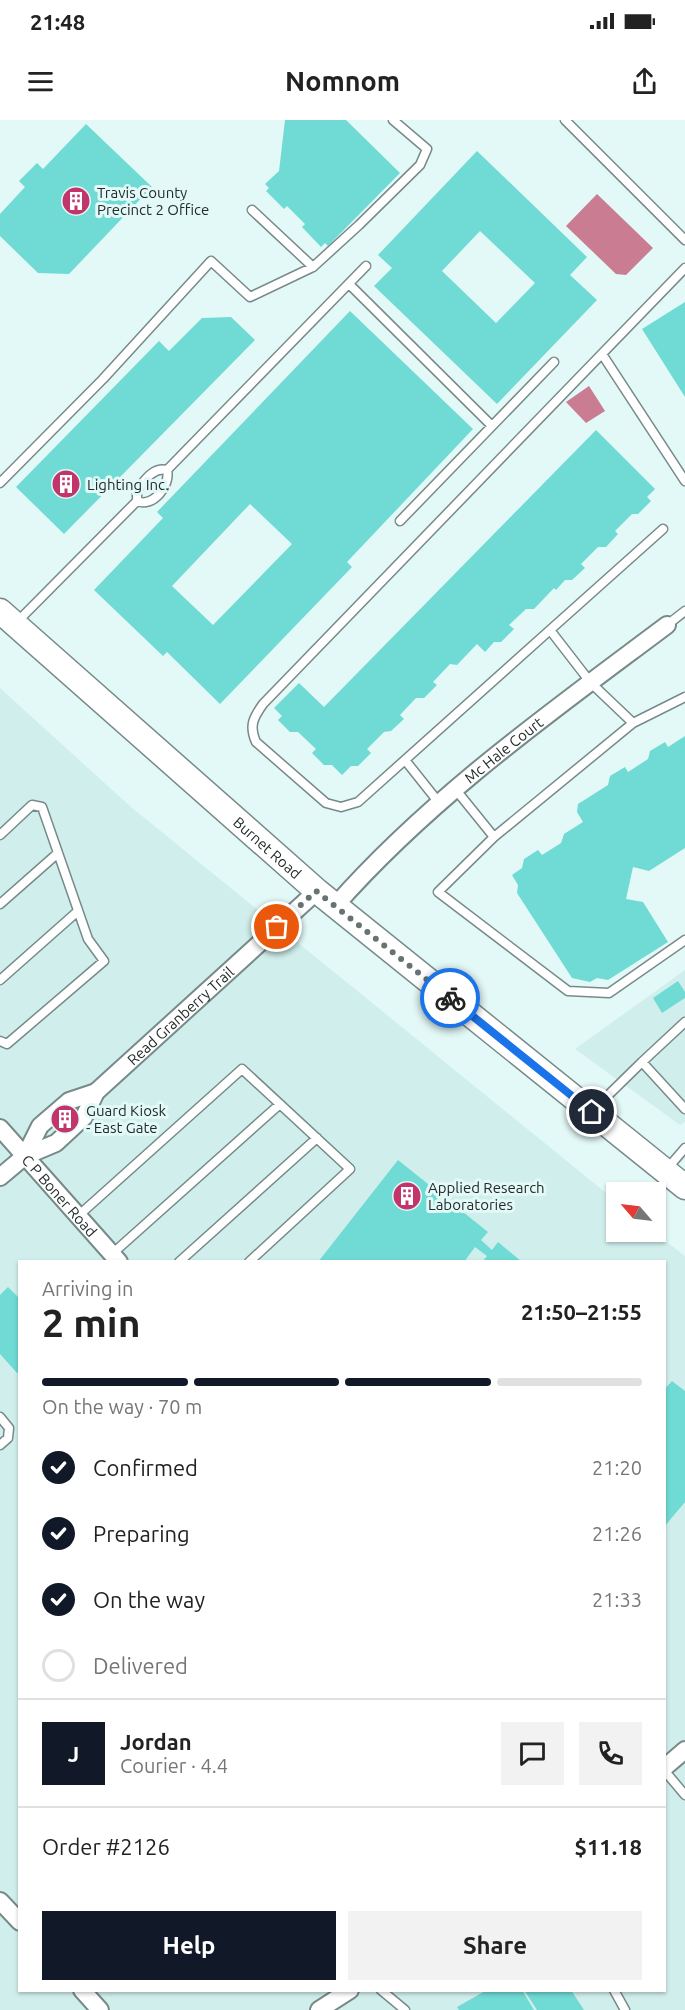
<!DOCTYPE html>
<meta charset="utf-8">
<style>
:root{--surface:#fff;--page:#f2f2f2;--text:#222;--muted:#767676;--line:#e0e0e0;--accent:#111827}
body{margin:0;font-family:Ubuntu,sans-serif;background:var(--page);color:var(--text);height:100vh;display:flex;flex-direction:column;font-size:22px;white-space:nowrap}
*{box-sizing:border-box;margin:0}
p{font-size:20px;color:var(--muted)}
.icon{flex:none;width:33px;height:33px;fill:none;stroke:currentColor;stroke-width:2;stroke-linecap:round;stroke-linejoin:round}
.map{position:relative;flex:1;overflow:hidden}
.details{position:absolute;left:18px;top:1140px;width:648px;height:732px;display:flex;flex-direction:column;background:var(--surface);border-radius:0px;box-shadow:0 2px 4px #0004}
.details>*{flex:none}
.needle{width:39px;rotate:298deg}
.buttons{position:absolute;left:606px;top:1062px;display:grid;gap:12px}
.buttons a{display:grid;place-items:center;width:60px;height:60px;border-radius:0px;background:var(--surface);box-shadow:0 2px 4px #0004;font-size:30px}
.pin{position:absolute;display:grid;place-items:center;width:51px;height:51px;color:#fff;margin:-26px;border:3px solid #fff;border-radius:50%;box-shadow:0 2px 6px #0007}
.courier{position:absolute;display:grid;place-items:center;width:60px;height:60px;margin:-30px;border:4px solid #1a73e8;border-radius:50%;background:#fff;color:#222;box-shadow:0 2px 8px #0007}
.overview em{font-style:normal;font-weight:600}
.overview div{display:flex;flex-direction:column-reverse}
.overview{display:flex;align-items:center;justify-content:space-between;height:102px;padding:0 24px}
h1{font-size:39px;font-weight:600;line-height:45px}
.bar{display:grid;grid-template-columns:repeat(4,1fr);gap:9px 6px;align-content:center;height:72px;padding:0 24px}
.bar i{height:8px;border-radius:4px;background:var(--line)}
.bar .on{background:var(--accent)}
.bar p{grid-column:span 4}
.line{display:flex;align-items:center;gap:15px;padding:0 24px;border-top:2px solid var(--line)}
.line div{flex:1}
.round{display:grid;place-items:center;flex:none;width:63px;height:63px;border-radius:0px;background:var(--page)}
ol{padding:0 24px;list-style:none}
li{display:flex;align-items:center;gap:18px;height:66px}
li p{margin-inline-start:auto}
li .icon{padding:6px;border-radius:50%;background:var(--accent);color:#fff;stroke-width:4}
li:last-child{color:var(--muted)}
li i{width:33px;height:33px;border:3px solid var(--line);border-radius:50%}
.primary-button{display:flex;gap:12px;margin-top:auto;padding:12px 24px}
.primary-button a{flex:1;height:69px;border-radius:0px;background:var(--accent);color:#fff;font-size:24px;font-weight:600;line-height:69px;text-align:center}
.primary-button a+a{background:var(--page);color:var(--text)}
.status{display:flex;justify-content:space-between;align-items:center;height:42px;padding:0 30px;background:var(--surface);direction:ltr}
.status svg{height:16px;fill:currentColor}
header{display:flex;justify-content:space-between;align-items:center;height:78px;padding:0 24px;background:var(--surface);font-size:27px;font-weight:600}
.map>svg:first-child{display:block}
</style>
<div class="status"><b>21:48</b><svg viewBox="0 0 49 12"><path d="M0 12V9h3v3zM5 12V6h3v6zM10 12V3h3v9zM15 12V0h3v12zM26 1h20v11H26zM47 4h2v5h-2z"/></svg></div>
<header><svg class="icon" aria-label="menu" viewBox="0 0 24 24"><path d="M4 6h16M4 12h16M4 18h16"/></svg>Nomnom<svg class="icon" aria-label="share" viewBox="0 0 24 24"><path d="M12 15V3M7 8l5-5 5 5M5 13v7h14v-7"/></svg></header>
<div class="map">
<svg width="685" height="1890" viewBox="0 0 685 1890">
<rect width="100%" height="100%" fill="#e3f9f7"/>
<path fill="#d0efec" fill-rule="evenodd" d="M0 568 131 687 616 1081V1112H654L685 1136V1890H0ZM20 1142H664V1870H20Z
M685 850V1002L680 1005 575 929Z"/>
<path fill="#c97c92" d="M597 74 653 128 626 155 616 154 566 106Z
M589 266 605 291 586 303 566 282Z"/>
<path fill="#70dad4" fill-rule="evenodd" d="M285 0H346L400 53 328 126 325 123 321 127 302 107 305 104 287 86 284 89 266 71 269 68 265 64 279 51Z
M86 4 152 67 69 154 38 153 0 116V94L25 67 19 61 37 43 43 49Z
M477 31 587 137 570 155 597 180 497 284 374 166 392 148 378 135ZM480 111 535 163 496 203 442 151Z
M685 182V277L642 209Z
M350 191 473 309 347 442 352 447 220 584 167 532 163 536 94 470 163 398 157 392ZM250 384 292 424 213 505 172 466Z
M231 197 255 220 64 414 16 367 159 221 169 231 202 198Z
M596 310 655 369 647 377 651 381 638 394H632L615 411 618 414 606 427H598L581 444 585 448 572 460H565L556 470 554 468 534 489H526L509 505 514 509 501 522H494L485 532 477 524 457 545 450 544 433 562 437 565 424 578H416L400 595 404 599 391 611 384 612 367 629 371 633 358 646H351L342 655 332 645H324L312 633 316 629 298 612H290L278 600 282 596 274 588 299 563 324 587Z
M685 616V728L649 751 633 747 626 779 643 782 668 822 608 860 597 858 590 862 572 858 517 773 518 765 512 755 522 748 524 739 538 730 542 735 561 723 564 714 583 702 577 692 578 684 608 665 610 656 625 647 628 652 648 639 650 631 665 622 668 627Z
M678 861 685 872V878L662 893 653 878Z
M67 994 71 999 64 1005 60 1000Z
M398 1040 488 1112 481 1120 492 1130 498 1122 522 1142H482L487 1136 475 1127 464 1142H318Z
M8 1167 20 1179V1251L17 1253 0 1234V1175Z
M672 1261 685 1271V1382L664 1407V1270Z
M487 1870H522L534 1890H459L457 1887Z
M524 1870H571L584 1890H537Z"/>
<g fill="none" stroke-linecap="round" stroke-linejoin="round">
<g stroke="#778a89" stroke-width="11">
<path id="service" d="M565 0 685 120
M252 90 313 147
M349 164 491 305
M602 234 685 361
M167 350 366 146
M0 363 103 259 211 141 250 177 313 147 359 105 420 45 427 29 393 0
M400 401 554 242
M17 502 137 381V370C145 360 153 347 167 350 171 365 153 388 137 381
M667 505 685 491
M550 510 663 409
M633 603 685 577
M405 640 440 684
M456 670 494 717 438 772 568 871 609 873 685 820
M0 715 32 685 42 687 88 819 104 841 7 924 0 921
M494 717 633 603 591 563 550 510 358 682 341 687 326 683 256 622C249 606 253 598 263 584L685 148
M0 784 58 733
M0 860 78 791
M642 942 685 989
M592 991 642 942 685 902
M666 1050 685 1028
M78 1096 242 949 350 1049 249 1142
M112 1134 280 984
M179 1142 317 1018
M0 1297 9 1308 8 1318 0 1325
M664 1650 685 1675
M381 1870 405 1890
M614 1870 625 1890"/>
</g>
<g stroke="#778a89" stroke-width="20">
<g id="minor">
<path id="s1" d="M335 786C431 677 551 592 667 505"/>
<path id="s2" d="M0 1008 119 1142"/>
<path d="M25 1036 40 1006 69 981 96 972"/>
<path id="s3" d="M0 1057 25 1036 56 1023 84 997 96 972 317 771"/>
<path d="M664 1648 685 1630"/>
<path d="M0 1781 20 1802"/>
<path d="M82 1870 100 1890"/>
<path d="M319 1890 350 1870"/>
</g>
</g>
<g stroke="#778a89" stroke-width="27">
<g id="secondary">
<path id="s4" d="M0 491 317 771 685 1067"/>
</g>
</g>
<use href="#service" stroke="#fff" stroke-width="8"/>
<use href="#minor" stroke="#fff" stroke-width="16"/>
<use href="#secondary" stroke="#fff" stroke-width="24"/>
</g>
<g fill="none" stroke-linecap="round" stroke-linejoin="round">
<path stroke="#667372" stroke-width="6" stroke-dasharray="0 10.8" d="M277 807 316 771 450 878"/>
<path stroke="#1a73e8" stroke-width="8" d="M450 878 592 992"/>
</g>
<defs>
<g id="building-disc" transform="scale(1.5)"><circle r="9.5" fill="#c1356b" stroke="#e3f9f7"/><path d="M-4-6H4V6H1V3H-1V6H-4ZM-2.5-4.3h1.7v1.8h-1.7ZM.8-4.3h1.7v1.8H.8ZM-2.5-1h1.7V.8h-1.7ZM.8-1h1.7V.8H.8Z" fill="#fff"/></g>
</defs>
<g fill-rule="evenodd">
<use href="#building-disc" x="76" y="81"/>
<use href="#building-disc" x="66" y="364"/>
<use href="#building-disc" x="65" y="999"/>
<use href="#building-disc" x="407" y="1076"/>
</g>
<g text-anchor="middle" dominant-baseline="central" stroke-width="6" stroke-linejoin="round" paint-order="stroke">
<g font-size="15" fill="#232b2a" stroke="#e3f9f7" text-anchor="start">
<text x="97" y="72">Travis County<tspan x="97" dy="17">Precinct 2 Office</tspan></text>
<text x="87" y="364">Lighting Inc.</text>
<text x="86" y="990">Guard Kiosk<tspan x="86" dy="17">- East Gate</tspan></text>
<text x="428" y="1067">Applied Research<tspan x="428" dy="17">Laboratories</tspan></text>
</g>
<g font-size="15" fill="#232b2a" stroke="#e3f9f7">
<text stroke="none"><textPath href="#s1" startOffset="230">Mc Hale Court</textPath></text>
<text stroke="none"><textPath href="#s4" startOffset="357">Burnet Road</textPath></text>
<text stroke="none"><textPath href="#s3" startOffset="246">Read Granberry Trail</textPath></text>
<text stroke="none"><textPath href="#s2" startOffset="90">C P Boner Road</textPath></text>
</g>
</g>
</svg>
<div class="buttons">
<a><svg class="needle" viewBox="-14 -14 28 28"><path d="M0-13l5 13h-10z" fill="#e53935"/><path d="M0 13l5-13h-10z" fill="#767676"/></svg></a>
</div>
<div class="pin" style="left:277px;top:807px;background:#ea580c"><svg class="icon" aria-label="bag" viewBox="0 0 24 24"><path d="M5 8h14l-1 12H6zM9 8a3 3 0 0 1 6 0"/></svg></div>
<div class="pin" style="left:592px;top:992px;background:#1f2937"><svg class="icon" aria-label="home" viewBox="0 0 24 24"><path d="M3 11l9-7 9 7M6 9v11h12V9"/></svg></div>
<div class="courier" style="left:450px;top:878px"><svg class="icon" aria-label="bike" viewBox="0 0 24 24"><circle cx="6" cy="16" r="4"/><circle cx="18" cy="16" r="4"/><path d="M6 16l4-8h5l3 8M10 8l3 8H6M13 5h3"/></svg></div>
<section class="details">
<div class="overview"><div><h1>2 min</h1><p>Arriving in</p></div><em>21:50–21:55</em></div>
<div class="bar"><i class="on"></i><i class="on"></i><i class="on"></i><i></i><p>On the way · 70 m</p></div>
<ol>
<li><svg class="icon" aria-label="check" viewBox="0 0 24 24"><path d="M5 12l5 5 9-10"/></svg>Confirmed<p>21:20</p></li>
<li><svg class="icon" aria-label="check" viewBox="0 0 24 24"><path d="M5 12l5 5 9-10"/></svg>Preparing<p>21:26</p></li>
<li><svg class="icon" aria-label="check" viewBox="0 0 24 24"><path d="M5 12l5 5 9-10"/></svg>On the way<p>21:33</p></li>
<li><i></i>Delivered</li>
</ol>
<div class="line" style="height:108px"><b class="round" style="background:var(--accent);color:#fff">J</b><div><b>Jordan</b><p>Courier · 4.4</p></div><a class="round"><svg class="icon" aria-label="chat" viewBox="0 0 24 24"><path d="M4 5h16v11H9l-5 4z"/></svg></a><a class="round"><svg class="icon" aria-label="phone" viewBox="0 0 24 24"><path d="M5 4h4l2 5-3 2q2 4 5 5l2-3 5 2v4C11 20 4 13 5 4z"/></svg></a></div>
<div class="line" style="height:78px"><div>Order #2126</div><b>$11.18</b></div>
<div class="primary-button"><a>Help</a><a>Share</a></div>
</section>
</div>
